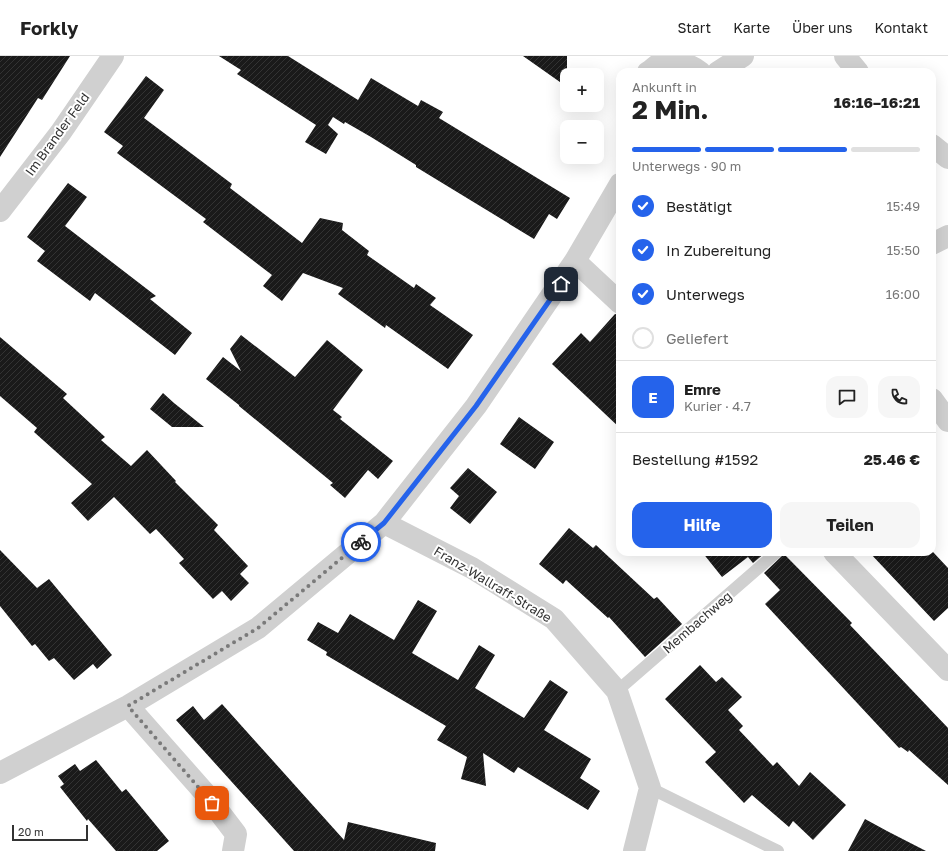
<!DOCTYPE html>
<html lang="de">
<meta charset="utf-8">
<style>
:root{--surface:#fff;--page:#f6f6f6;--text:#222;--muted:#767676;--line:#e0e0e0;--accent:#2563eb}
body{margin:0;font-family:"Golos Text",sans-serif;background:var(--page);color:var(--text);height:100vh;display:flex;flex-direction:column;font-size:15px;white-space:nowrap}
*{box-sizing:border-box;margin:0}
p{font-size:13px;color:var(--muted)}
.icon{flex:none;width:22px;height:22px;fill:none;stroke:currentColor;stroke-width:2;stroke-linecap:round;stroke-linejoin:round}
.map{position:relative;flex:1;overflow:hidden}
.panel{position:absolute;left:616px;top:12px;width:320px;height:488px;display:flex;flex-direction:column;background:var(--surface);border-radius:12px;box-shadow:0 4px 16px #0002}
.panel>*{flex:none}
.buttons{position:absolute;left:560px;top:12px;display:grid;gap:8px}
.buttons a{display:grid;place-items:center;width:44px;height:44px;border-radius:8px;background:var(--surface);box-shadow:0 4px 16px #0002;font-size:20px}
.scale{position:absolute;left:12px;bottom:10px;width:76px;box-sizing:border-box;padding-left:4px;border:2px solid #333;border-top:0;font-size:11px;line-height:14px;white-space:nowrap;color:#333;-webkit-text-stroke:3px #fff;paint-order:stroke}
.pin{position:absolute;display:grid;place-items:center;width:34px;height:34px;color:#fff;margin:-17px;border-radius:8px;box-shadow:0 2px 6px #0006}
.courier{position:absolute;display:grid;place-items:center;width:40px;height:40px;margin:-20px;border:3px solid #2563eb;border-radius:50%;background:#fff;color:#222;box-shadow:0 1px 5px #0007}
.head em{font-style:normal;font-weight:700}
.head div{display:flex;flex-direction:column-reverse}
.head{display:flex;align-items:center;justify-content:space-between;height:68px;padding:0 16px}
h1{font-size:26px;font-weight:700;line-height:30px}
.bar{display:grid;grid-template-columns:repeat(4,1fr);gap:6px 4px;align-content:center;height:48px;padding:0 16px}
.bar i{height:5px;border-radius:3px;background:var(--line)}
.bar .selected{background:var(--accent)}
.bar p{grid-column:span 4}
.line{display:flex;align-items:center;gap:10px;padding:0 16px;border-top:1px solid var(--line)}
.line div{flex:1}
.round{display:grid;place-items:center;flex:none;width:42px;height:42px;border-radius:12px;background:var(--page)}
ol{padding:0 16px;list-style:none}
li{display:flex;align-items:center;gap:12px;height:44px}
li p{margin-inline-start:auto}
li .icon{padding:4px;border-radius:50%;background:var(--accent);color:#fff;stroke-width:4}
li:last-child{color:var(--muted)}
li i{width:22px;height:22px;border:2px solid var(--line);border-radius:50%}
.button{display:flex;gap:8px;margin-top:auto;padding:8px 16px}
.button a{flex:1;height:46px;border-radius:12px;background:var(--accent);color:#fff;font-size:16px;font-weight:700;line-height:46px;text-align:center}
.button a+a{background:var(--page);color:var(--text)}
header{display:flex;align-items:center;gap:24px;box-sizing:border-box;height:56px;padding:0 20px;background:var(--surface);border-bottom:1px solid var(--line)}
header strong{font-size:19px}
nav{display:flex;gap:22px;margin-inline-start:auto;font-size:14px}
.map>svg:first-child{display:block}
</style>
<header>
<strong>Forkly</strong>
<nav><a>Start</a><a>Karte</a><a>Über uns</a><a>Kontakt</a></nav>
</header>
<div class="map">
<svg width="948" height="795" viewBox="0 0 948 795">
<defs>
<pattern id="building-hatch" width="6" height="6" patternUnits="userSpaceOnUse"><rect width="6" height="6" fill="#1a1a1a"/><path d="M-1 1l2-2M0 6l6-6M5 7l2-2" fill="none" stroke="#333"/></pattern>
</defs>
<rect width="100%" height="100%" fill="#fff"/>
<path fill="url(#building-hatch)" d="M0 0H70L42 44 38 42 0 101Z
M219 0H288L358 44 371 22 418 50 421 44 443 56 439 62 570 142 557 163 549 158 534 183 416 111V109L371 81 345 66 344 68 333 61 328 69 338 78 326 98 305 86 316 69 237 18 241 14Z
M523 0H567V31Z
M146 20 164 34 144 62 232 128 230 132 302 187 320 162 343 167 342 174 369 195 367 199 414 232 416 228 436 242 430 249 473 279 448 313 386 269 385 272 338 238 343 232 303 217 282 245 263 230 272 219 203 166 206 163 117 97 123 90 104 76Z
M68 127 87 141 65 170 156 240 150 243 192 277 175 299 95 237 90 245 37 205 45 195 27 181Z
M615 258 620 259V372L552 308 581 277 590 286Z
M241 279 295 321 327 284 363 314 333 354 342 361 340 363 393 405 378 423 368 414 345 442 330 429 333 427 239 350V349L206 323 223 301 241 315 230 293Z
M0 281 67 338 63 342 105 381 101 384 131 410 147 394 176 425 175 426 218 469 214 474 248 510 240 518 249 527 231 545 222 535 213 543 179 507 184 503 156 473 150 478 114 441 88 465 71 447 92 428 34 376 37 372 0 340Z
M163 337 174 347 204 371H172L150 353Z
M519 361 554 386 535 413 500 388Z
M468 412 497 436 470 468 450 452 459 440 450 432Z
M569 472 593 492 596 489 654 543 657 541 682 568 645 601 609 561 608 562 566 524 563 528 539 508Z
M0 494 37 532 49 523 112 599 97 613 93 608 74 624 54 602 49 605 35 588 32 590 0 550Z
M702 496H766L753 507 748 501 722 521Z
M869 496H933L948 512V552L934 565Z
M784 498 852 567 850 569 948 672V729L909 694 908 696 901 691 899 692 765 548 780 534 764 517Z
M418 544 437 555 412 597 458 624 479 589 495 599 475 632 524 662 550 624 568 636 544 674 591 703 580 722 600 735 588 754 518 711 514 717 483 697 486 730 461 723 467 701 437 684 446 670 326 599 327 596 307 584 318 566 338 577 350 558 394 584Z
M700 609 716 626 722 621 742 641 728 654 743 670 739 674 773 710 777 706 799 730 810 716 846 749 813 784 793 765 789 771 752 739 744 747 705 706 716 696 665 643Z
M222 648 344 784 348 766 436 787 435 795H294L176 664 193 650 204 664Z
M96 704 122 736 126 733 169 785 157 795H116L88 763 87 765 60 731 64 728 58 720 75 708 80 715Z
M865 763 887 775 926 795H848Z"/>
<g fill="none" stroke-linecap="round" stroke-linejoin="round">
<path stroke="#d0d0d0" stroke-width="12" d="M617 635 777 496
M650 732 778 795"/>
<path stroke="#d0d0d0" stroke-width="22" d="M845 0 858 16
M718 16 743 0
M932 89 948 102
M0 155 61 76 113 0
M932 188 948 180
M575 205 620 247
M384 467 472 512 554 563 617 635 650 732 634 795
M834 496 948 614
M128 650 204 736 236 778 233 795
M0 717 128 650 258 572 384 467 476 350 575 205 620 128"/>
<path stroke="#d0d0d0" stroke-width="22" d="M648 16C652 14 655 10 659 8 673 4 689 7 700 16
M932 343 948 365"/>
</g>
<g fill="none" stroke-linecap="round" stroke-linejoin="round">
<path stroke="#7a7a7a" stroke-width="4" stroke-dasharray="0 7.2" d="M212 747 128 650 258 572 361 486"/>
<path stroke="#2563eb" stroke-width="5" d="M361 486 384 467 476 350 561 228"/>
</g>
<g text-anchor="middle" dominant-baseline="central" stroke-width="4" stroke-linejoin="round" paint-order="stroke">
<g font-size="13" fill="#333" stroke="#fff">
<text transform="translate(57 78) rotate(-54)">Im Brander Feld</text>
<text transform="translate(493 528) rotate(31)">Franz-Wallraff-Straße</text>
<text transform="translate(697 566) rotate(-41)">Membachweg</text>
</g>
</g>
</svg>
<div class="buttons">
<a>+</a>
<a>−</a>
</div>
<div class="scale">20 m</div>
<div class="pin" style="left:212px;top:747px;background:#ea580c"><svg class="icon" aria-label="bag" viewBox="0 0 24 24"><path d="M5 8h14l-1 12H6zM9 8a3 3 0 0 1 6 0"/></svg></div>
<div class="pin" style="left:561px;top:228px;background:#1f2937"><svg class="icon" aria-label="home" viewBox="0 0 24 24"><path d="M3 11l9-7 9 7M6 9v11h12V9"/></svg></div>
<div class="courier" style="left:361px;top:486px"><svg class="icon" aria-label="bike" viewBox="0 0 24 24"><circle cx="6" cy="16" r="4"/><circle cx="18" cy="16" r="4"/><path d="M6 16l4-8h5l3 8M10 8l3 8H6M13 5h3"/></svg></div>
<section class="panel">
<div class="head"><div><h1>2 Min.</h1><p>Ankunft in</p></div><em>16:16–16:21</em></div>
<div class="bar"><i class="selected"></i><i class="selected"></i><i class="selected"></i><i></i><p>Unterwegs · 90 m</p></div>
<ol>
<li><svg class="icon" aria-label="check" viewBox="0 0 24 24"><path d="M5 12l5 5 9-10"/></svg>Bestätigt<p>15:49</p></li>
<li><svg class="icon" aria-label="check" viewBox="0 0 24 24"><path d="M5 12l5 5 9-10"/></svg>In Zubereitung<p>15:50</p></li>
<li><svg class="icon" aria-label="check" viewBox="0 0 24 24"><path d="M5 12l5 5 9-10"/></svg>Unterwegs<p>16:00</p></li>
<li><i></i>Geliefert</li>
</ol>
<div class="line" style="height:72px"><b class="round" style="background:var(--accent);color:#fff">E</b><div><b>Emre</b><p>Kurier · 4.7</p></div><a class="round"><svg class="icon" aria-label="chat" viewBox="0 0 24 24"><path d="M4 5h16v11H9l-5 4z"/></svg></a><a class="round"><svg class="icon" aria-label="phone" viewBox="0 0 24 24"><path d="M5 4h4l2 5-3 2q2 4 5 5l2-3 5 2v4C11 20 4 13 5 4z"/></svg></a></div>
<div class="line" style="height:52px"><div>Bestellung #1592</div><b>25.46 €</b></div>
<div class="button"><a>Hilfe</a><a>Teilen</a></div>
</section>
</div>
